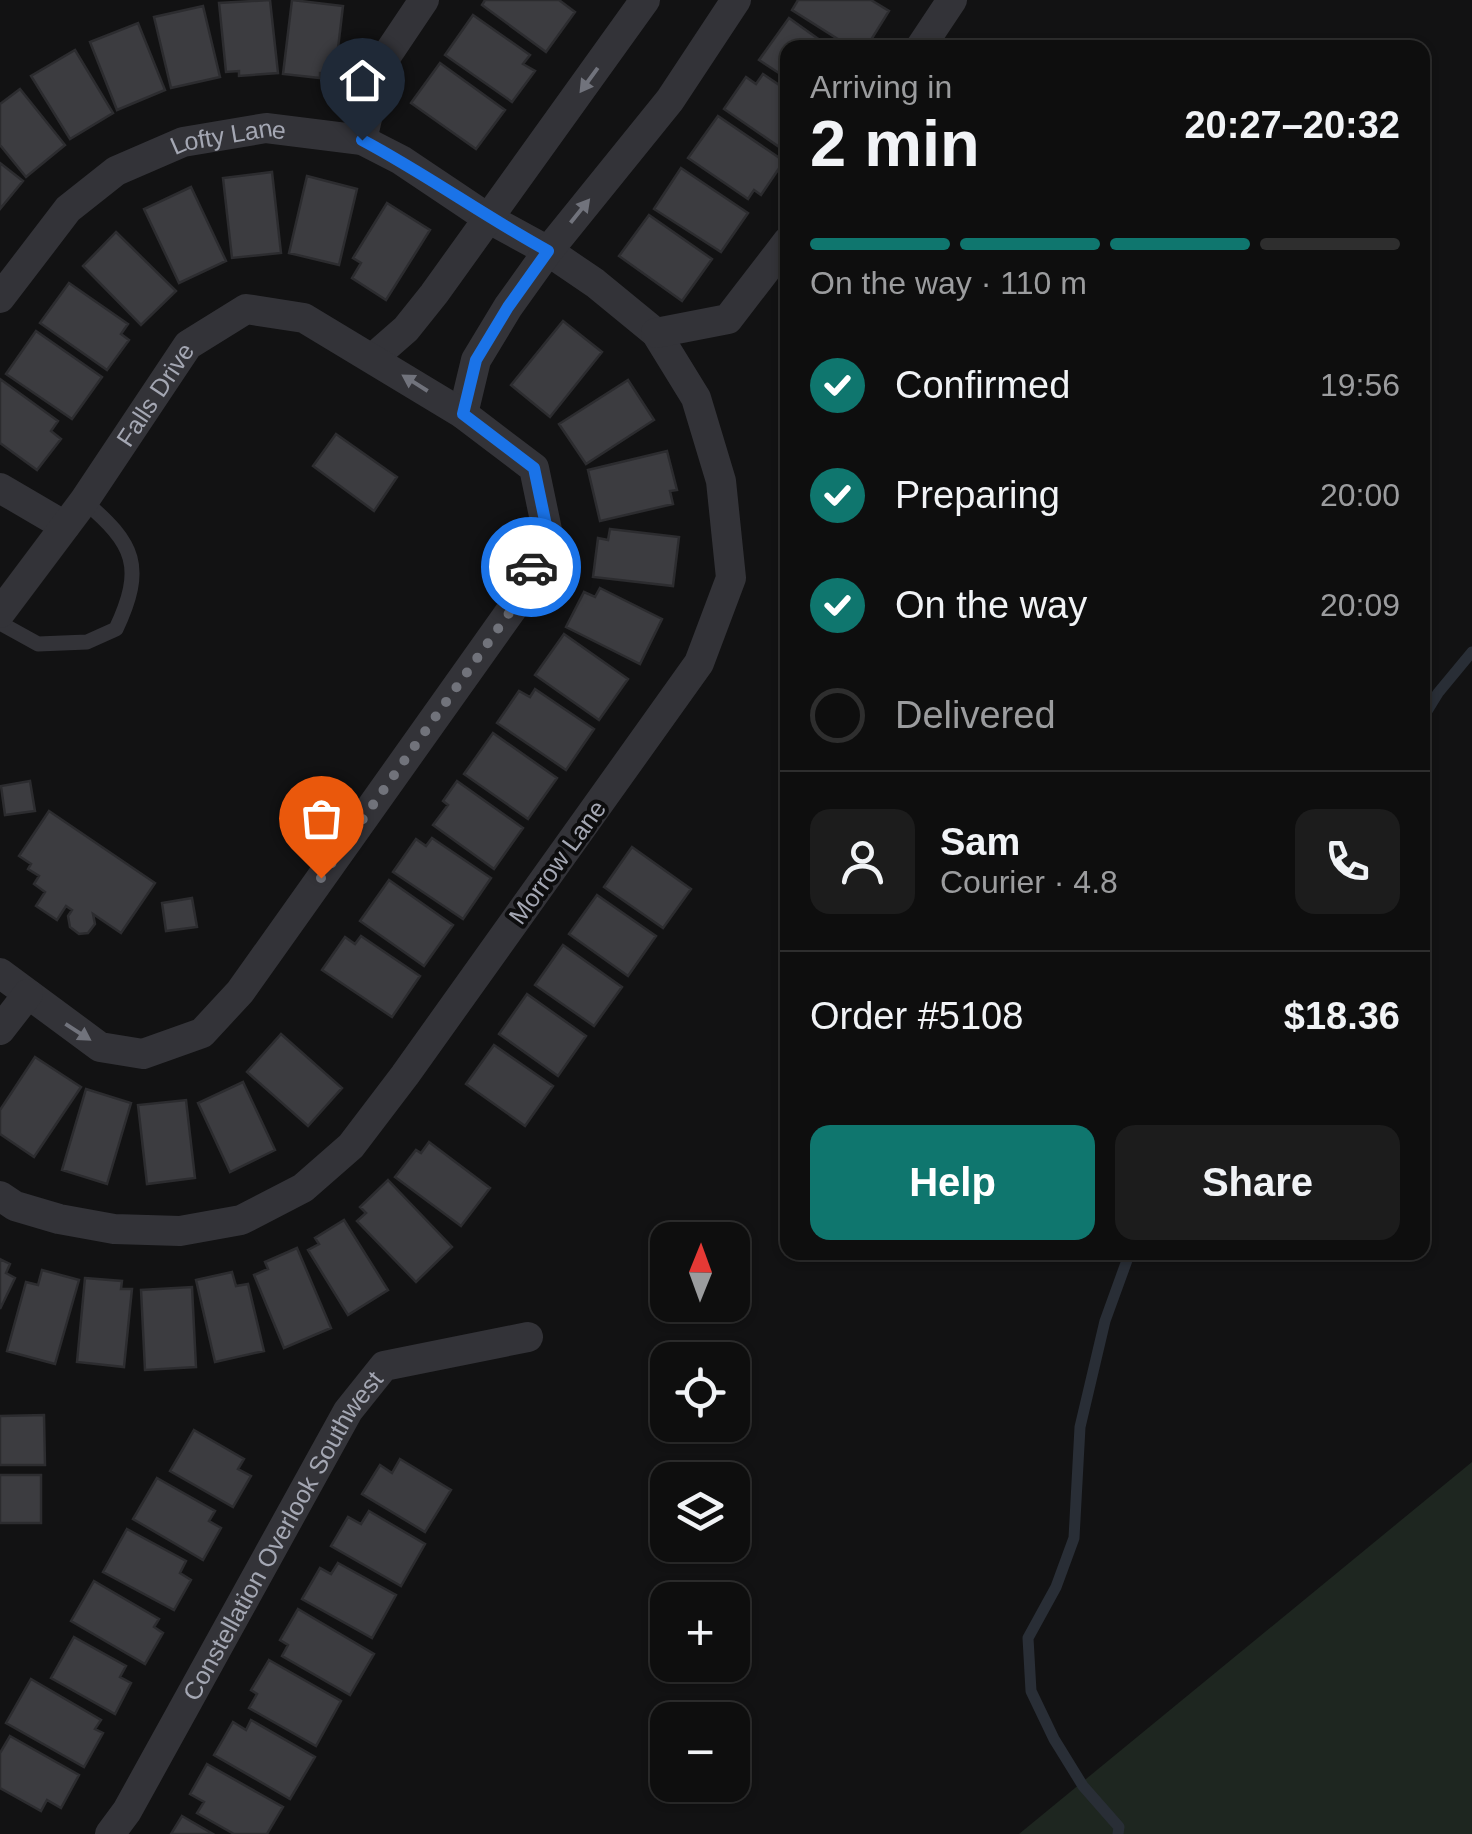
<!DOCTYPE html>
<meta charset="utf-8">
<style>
:root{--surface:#0e0e0e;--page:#1c1c1c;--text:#f1f3f6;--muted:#9b9c9e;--line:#2e2e2e;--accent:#0f766e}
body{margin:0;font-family:Helvetica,sans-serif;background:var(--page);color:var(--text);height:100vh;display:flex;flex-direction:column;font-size:38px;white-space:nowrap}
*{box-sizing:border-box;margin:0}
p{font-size:32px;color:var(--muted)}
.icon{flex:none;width:55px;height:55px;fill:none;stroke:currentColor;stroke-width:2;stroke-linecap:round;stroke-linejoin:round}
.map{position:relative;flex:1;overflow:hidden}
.drawer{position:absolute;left:780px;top:40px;width:650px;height:1220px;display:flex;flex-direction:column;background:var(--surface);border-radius:20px;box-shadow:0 2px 8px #0004,0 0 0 2px var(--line)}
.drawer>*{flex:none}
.needle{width:65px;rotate:1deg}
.tools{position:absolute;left:650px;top:1222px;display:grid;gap:20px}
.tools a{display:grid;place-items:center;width:100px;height:100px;border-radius:20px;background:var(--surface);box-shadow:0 2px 8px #0004,0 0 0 2px var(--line);font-size:50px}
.pin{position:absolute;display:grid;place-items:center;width:85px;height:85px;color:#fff;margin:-102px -42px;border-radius:50% 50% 50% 0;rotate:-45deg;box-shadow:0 0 10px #0007}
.pin .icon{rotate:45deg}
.courier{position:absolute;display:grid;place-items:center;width:100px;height:100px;margin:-50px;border:8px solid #1a73e8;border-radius:50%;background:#fff;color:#222;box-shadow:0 2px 12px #0007}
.overview em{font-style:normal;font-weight:700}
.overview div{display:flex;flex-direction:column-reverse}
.overview{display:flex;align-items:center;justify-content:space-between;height:170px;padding:0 30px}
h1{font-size:65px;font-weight:700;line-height:75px}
.bar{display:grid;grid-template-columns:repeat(4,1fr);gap:15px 10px;align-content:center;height:120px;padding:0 30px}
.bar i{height:12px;border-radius:8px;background:var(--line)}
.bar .selected{background:var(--accent)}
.bar p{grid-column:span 4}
.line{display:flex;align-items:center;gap:25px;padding:0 30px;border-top:2px solid var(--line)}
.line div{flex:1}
.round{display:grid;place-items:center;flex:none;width:105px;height:105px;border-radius:20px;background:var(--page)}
ol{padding:0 30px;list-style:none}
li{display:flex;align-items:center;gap:30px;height:110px}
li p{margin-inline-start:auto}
li .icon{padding:10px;border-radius:50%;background:var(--accent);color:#fff;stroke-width:4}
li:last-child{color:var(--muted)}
li i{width:55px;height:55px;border:5px solid var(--line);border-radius:50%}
.primary-button{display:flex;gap:20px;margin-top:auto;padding:20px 30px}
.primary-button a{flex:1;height:115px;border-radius:20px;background:var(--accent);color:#fff;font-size:40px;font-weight:700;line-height:115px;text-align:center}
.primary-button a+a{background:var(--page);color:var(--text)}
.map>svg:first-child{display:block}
</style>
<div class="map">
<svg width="1472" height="1834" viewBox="0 0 1472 1834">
<rect width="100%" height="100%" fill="#121213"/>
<path fill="#1e2620" d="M1472 1462V1834H1019Z"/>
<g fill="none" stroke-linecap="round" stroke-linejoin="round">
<path stroke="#292e36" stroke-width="11" d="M1422 719 1438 693 1472 652
M1118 1834 1119 1827 1083 1786 1054 1739 1031 1691 1028 1638 1056 1587 1074 1538 1080 1427 1105 1321 1130 1252"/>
</g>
<path fill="#3c3c40" stroke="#2c2c2f" stroke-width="2.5" d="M270 0 278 73 239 76V71L226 72 219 3Z
M292 0 343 6 335 74 320 73V78L283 74Z
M485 0H559L575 12 546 52 482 5Z
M798 0H871L889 11 866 48H852L792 10Z
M203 6 220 77 171 88 154 17Z
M473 15 530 55 523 64 535 71 512 102 445 55Z
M789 18 831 48H788V79L759 60Z
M138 23 165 90 117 110 90 42Z
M75 50 113 113 70 139 31 76Z
M440 63 505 110 476 149 411 103Z
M763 74 788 91V153L724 109 746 77 756 84Z
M20 89 65 145 26 177 0 145V104Z
M718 116 784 161 761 195 754 190 748 199 688 158Z
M0 163 23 181 0 209Z
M681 168 748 213 721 252 654 209Z
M272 172 281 253 232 258 223 178Z
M307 176 357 189 339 265 289 253Z
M191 187 226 261 179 283 144 209Z
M387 203 430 230 386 300 352 278 361 263 353 258Z
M649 215 712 259 682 301 619 256Z
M116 232 176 291 141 325 83 266Z
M69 283 128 324 121 334 129 340 107 370 40 323Z
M563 321 602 352 550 417 511 385Z
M36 331 102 377 72 419 6 374Z
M0 379 58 421 51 431 61 439 37 470 0 443Z
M628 380 654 420 586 464 559 424Z
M336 434 397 477 374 511 313 466Z
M667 451 677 490 670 491 673 504 600 521 588 470Z
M610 529 679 537 673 586 593 577 598 538 608 540Z
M600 588 662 619 640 664 566 627 584 592 595 597Z
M564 634 628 679 599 720 535 675Z
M535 689 594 729 566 770 497 723 519 691 530 697Z
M493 733 557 778 528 819 464 774Z
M30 781 35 811 5 815 1 786Z
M457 781 523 828 494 869 433 825 448 805 443 801Z
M49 811 155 883 121 933 93 914 95 924 88 933 79 934 70 927 68 916 72 910 66 906 57 920 36 906 45 892 34 884 39 876 28 869 31 864 19 856Z
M432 838 491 878 463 919 393 872 416 839 426 846Z
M632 847 691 889 663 928 604 887Z
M389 880 453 925 424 966 360 921Z
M597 895 656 936 628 976 569 934Z
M192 898 197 927 166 931 162 903Z
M361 936 420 976 392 1017 322 970 345 937 355 944Z
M563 945 622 987 594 1026 535 985Z
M527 994 586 1036 558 1076 499 1034Z
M281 1034 342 1088 308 1126 247 1072Z
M494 1045 553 1086 525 1126 466 1084Z
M35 1057 81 1087 34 1157 0 1134V1110Z
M243 1082 275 1150 230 1172 198 1103Z
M86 1089 131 1103 107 1184 62 1170Z
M186 1100 195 1178 147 1184 138 1105Z
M429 1142 490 1188 461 1226 395 1177 416 1150 421 1153Z
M388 1180 452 1247 416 1282 357 1221 366 1213 360 1207Z
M344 1220 388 1290 348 1315 308 1250 319 1244 315 1238Z
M297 1248 331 1328 284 1348 254 1275 268 1269 265 1262Z
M0 1259 10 1264 6 1273 15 1278 0 1309Z
M42 1270 79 1280 55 1364 7 1351 26 1282 38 1285Z
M232 1272 236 1286 248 1284 264 1351 215 1362 196 1280Z
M85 1278 122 1281 121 1289H132L124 1367 77 1362Z
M192 1287 196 1367 145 1370 141 1290Z
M44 1415 45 1465H0V1416Z
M194 1430 244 1459 238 1469 251 1476 233 1507 170 1471Z
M400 1459 451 1490 425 1532 362 1494 380 1465 392 1473Z
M0 1475H41V1523H0Z
M157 1478 215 1511 209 1521 221 1528 203 1560 133 1519Z
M369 1511 425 1544 401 1586 331 1546 348 1517 361 1524Z
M127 1529 186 1561 180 1573 191 1580 174 1610 103 1572Z
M338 1563 396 1595 372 1638 302 1599 320 1568 331 1574Z
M94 1581 159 1619 154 1627 163 1633 145 1664 71 1621Z
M298 1609 374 1654 350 1695 282 1656 288 1645 280 1640Z
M74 1637 126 1666 120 1677 131 1683 115 1714 51 1678Z
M269 1660 341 1701 316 1746 249 1708 257 1694 251 1690Z
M31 1679 101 1720 95 1729 103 1733 84 1767 6 1723Z
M251 1720 315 1757 290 1799 214 1755 233 1722 246 1730Z
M10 1736 79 1775 61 1808 47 1800 41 1811 0 1788V1753Z
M207 1764 283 1807 267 1834H234L197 1813 204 1802 190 1794Z
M182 1816 213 1834H171Z"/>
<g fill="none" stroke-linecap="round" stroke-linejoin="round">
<path stroke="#333338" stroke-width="15" d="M0 623 38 644 87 642 116 629C145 567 135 544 84 501"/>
<g stroke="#333338" stroke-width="30">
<path d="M920 48 952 0"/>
<path d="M362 140 379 67 424 0"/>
<path id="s1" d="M0 298 68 209 116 171 183 142 266 128 362 140 401 160 486 217 548 251 595 283 656 333 696 398 721 481 731 578 699 663 405 1075 351 1146 303 1188 241 1220 180 1231 114 1229 59 1219 15 1206 0 1196"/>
<path d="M656 333 728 319 788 241"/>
<path d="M374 357 406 329 434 294 645 0"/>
<path d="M463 414 476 360 508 307 548 251 670 100 736 0"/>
<path d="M0 488 65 526"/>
<path id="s2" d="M0 613 84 501 188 345 246 309 304 318 463 414 534 468 547 530 512 609 240 992 202 1033 143 1054 100 1047 0 973"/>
<path d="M0 1030 28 994"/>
<path id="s3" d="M110 1834 127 1811 348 1411 384 1366 528 1337"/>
</g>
</g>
<defs><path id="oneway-solid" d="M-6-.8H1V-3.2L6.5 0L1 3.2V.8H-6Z" transform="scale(2.5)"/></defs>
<g fill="#71737c">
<use href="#oneway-solid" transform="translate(589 80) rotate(126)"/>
<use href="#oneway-solid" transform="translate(580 211) rotate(-51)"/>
<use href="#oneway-solid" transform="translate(415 383) rotate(-148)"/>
<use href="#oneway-solid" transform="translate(78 1032) rotate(33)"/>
</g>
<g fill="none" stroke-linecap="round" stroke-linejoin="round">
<path stroke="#71737b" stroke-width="10" stroke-dasharray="0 18" d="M321 878 512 609 531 567"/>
<path stroke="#1a73e8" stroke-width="12" d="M362 140C426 174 484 216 548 251L508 307 476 360 463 414 534 468 547 530 531 567"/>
</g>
<g text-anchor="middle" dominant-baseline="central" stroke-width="8" stroke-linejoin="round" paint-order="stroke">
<g font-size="25" fill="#a4a7b3" stroke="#0d0d0e">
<text stroke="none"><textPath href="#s1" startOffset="292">Lofty Lane</textPath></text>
<text stroke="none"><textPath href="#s2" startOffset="268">Falls Drive</textPath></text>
<text transform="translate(557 862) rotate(-54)">Morrow Lane</text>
<text stroke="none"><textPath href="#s3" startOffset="345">Constellation Overlook Southwest</textPath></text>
</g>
</g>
</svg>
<div class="tools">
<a><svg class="needle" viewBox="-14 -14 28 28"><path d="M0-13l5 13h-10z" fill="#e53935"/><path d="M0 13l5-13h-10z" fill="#9b9c9e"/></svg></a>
<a><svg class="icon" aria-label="locate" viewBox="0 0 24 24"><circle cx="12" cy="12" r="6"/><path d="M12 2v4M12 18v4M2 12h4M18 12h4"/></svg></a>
<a><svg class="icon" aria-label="layers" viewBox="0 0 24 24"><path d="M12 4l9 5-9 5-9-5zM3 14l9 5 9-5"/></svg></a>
<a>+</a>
<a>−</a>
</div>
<div class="pin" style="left:321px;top:878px;background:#ea580c"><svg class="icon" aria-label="bag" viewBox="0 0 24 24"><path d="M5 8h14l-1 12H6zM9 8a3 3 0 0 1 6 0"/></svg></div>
<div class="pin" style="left:362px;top:140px;background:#1f2937"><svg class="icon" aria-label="home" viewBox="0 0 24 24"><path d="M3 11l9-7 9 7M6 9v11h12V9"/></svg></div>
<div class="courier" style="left:531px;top:567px"><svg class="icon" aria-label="car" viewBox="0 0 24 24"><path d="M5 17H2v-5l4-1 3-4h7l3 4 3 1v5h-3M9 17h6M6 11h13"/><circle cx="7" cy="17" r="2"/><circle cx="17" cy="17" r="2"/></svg></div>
<section class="drawer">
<div class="overview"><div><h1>2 min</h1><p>Arriving in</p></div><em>20:27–20:32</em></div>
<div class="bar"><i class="selected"></i><i class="selected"></i><i class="selected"></i><i></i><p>On the way · 110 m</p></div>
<ol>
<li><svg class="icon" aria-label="check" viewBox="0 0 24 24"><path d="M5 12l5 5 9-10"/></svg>Confirmed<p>19:56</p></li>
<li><svg class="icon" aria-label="check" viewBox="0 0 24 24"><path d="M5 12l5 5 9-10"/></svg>Preparing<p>20:00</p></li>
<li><svg class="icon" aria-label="check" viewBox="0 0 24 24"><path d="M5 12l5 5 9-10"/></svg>On the way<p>20:09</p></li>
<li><i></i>Delivered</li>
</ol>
<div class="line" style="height:180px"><a class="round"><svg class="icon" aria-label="person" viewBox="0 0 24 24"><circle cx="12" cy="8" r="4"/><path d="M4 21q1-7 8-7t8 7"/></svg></a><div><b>Sam</b><p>Courier · 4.8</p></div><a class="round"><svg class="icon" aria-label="phone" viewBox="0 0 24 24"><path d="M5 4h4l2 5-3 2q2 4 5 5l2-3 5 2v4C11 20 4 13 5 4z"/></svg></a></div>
<div class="line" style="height:130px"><div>Order #5108</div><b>$18.36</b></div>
<div class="primary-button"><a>Help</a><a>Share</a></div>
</section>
</div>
